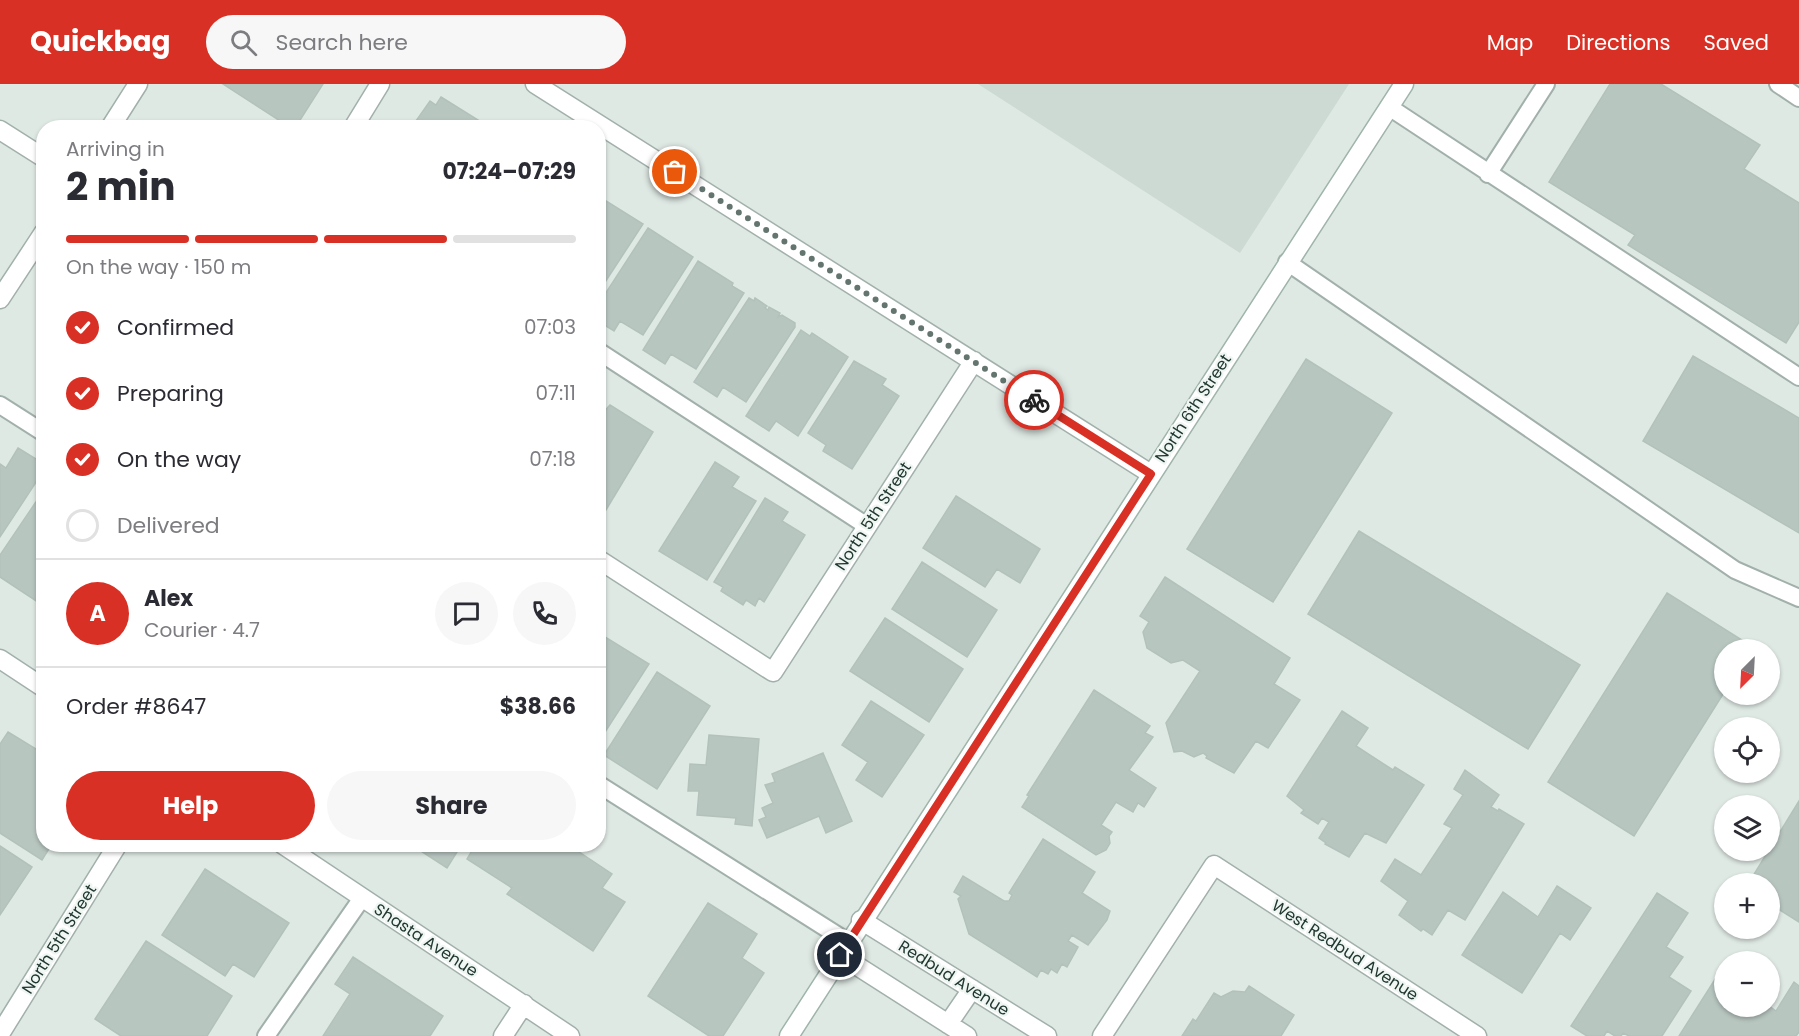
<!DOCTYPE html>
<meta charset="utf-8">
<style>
:root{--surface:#fff;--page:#f7f7f7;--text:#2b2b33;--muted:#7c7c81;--line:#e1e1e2;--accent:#d93025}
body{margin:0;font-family:Poppins,sans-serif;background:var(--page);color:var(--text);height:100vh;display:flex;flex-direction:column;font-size:22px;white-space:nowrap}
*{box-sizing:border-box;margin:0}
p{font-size:20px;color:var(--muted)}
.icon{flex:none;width:33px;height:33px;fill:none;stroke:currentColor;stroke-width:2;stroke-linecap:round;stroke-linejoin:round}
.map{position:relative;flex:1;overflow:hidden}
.sheet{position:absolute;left:36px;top:36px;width:570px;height:732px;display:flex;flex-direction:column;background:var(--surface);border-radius:24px;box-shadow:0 2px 4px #0004}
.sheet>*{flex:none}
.needle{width:39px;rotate:204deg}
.controls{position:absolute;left:1714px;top:555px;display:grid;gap:12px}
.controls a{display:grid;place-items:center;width:66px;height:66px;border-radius:50%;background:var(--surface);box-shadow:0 2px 4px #0004;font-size:30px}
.pin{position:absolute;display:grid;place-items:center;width:51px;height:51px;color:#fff;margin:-26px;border:3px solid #fff;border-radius:50%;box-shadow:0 2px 6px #0007}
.courier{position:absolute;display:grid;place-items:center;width:60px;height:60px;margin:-30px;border:4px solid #d93025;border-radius:50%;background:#fff;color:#222;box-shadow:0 2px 8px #0007}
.headline em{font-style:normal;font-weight:700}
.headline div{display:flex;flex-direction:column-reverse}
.headline{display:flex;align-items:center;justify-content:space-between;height:102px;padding:0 30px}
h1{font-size:39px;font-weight:700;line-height:45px}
.bar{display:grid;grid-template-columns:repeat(4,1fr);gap:9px 6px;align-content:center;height:72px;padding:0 30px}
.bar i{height:8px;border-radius:4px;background:var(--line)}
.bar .active{background:var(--accent)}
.bar p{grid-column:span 4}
.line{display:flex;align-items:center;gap:15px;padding:0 30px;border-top:2px solid var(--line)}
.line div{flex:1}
.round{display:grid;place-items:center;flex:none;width:63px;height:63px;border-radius:32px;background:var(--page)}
ol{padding:0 30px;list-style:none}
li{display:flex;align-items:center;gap:18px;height:66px}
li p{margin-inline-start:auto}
li .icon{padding:6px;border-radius:50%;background:var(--accent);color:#fff;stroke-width:4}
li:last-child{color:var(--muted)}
li i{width:33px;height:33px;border:3px solid var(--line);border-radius:50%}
.button{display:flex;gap:12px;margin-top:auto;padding:12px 30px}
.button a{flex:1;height:69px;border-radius:36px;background:var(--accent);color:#fff;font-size:24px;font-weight:700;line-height:69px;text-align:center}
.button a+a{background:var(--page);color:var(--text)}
header{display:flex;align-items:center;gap:36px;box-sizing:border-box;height:84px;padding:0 30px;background:var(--accent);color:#fff}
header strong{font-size:28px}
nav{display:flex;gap:33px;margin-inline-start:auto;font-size:21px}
.search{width:420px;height:54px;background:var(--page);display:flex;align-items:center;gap:15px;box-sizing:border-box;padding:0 21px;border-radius:33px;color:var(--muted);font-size:22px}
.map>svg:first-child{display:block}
</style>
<header>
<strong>Quickbag</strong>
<div class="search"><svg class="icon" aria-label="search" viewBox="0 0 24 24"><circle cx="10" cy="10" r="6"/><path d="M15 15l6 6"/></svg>Search here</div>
<nav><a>Map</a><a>Directions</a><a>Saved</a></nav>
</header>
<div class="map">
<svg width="1799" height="952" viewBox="0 0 1799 952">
<rect width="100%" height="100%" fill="#dfe9e4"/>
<path fill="#cdd9d3" d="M978 0H1349L1240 169Z"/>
<path fill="#b8c6c0" stroke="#b2c2bb" stroke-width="1.5" d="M223 0H323L295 44H291Z
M1610 0H1661L1760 61 1744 85 1799 119V238L1786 259 1628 161 1635 151 1549 98Z
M441 13 486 41 484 44H411L430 17 436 21Z
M598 112 643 140 598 209Z
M648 144 693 173 643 251 620 237 614 247 598 237V221Z
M698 177 733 199 732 202 744 209 696 285 671 270 665 280 643 266Z
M749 214 754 217 755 214 767 222 765 224 768 226 769 223 780 229 778 233 782 231 795 239V243L746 318 723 303 717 313 694 298Z
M801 246 810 252 812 249 848 273 798 352 776 337 769 347 746 332Z
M1693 272 1799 334V449L1643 357Z
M1306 275 1392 329 1273 518 1187 465Z
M854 277 886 295 882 301 899 312 852 385 823 367 826 361 808 349Z
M610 321 653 348 606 426 598 421V334Z
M18 364 44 380V386L0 453V380L6 384Z
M715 378 739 393 732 403 756 417 707 496 659 467Z
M44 406V522L0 493V471Z
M956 412 1040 465 1020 499 997 485 985 503 923 464Z
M765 414 788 428 782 437 805 451 764 518 759 514 755 522 746 516 743 521 721 507 723 503 714 498Z
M1359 447 1580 581 1528 665 1308 530Z
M922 478 997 526 967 573 892 525Z
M1165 493 1290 574 1274 600 1300 616 1268 664 1256 657 1234 689 1206 674 1207 672 1203 669 1194 673 1182 667 1174 668 1166 639 1200 587 1183 576 1171 579 1147 564 1143 548 1149 538 1140 532Z
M1667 509 1753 563 1751 566H1725V607L1634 752 1548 698Z
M885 534 963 585 929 638 850 587Z
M605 553 649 580 598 659V563Z
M657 588 710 622 657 705 604 671Z
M1094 606 1150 642 1145 649 1153 653 1129 686 1156 704 1144 723 1138 719 1133 728 1116 718 1101 741 1112 748 1109 752 1110 759 1106 766 1096 771 1022 723 1029 712 1027 711Z
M871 617 924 651 882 713 856 696 868 678 842 661Z
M1342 627 1368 644 1356 662 1393 686 1395 683 1424 701 1386 759 1365 749 1349 773 1325 760 1326 759 1319 754 1329 738 1322 734 1318 740 1301 729 1304 726 1287 712Z
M8 648 44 670V760H52L42 776 0 749V660Z
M709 651 759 655 752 742 735 740 736 734 697 731 699 707H688L690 680 706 681Z
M823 669 852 737 826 749 819 732 767 754 759 736 766 733 762 724 773 719 765 701 775 698 772 690Z
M1465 686 1499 711 1491 723 1498 727 1499 725 1524 740 1465 836 1448 826 1432 851 1423 845 1421 847 1399 831 1408 817 1381 797 1395 775 1421 791 1452 744 1444 740 1463 711 1454 705Z
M1799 717V838L1770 820V800H1748Z
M1043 755 1095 788 1082 809 1110 827 1107 836 1088 861 1072 851 1068 857 1078 863 1067 883 1062 880 1057 889 1051 885 1048 890 1041 886 1037 893 969 850 958 815 961 812 954 808 963 792 1004 817H1009L1012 811 1009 809Z
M410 760H462L447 784Z
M476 760H567L612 790 602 804 625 818 593 867 507 810 512 804 467 775Z
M0 762 32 783 0 831Z
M205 785 289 839 254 893 233 880 225 892 162 851Z
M1557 802 1591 824 1570 856 1560 849 1522 909 1462 871 1503 808 1538 833Z
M1657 809 1688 829 1666 863 1683 873 1669 893 1691 907 1662 952H1629L1623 949 1621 952H1615L1607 947 1604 952H1587L1571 942Z
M708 819 757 850 742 874 764 889 723 952H709L648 912Z
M146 857 232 912 207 952H121L95 935Z
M353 873 443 932 430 952H323L350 910 335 900Z
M1719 889 1725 893V922H1742L1754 930 1759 922H1769L1776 927 1794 898 1799 902V948L1796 952H1679Z
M1249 902 1294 931 1281 952H1182L1193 935 1196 937 1214 909 1221 913 1233 907 1245 908Z"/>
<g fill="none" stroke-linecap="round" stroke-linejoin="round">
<g stroke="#a2b0ab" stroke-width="20">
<path id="lane" d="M1778 0 1799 14
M1389 23 1799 293
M1488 90 1546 0
M1287 178 1735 486 1799 514
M598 267 867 442
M0 321 44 349
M598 700 848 858
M266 952 362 814"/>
</g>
<g stroke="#a2b0ab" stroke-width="21">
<path id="street" d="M535 0 1151 390
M110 44 138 0
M353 44 380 0
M0 46 44 74
M0 215 44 148
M598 475 773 588 974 277
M0 575 44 604
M282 760 570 952
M861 836 1047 952
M840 871 967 952
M948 940 972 905
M0 950 118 760
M503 952 524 920
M1102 952 1214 781 1477 952"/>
</g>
<g stroke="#9fb4ab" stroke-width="21">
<path id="secondary" d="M789 952 1404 0"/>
</g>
<use href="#lane" stroke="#fff" stroke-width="16"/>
<use href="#street" stroke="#fff" stroke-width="18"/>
<use href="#secondary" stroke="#fff" stroke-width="18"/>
</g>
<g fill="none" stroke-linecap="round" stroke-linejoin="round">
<path stroke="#647570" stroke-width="6" stroke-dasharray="0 10.8" d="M675 88 1034 316"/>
<path stroke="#d93025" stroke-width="8" d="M840 871 1151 390 1034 316"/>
</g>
<g text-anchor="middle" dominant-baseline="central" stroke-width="4.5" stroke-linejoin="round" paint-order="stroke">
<g font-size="16" fill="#213731" stroke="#eff6f2">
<text transform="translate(1193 324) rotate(-57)">North 6th Street</text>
<text transform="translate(873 432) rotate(-57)">North 5th Street</text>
<text transform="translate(59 855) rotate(-58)">North 5th Street</text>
<text transform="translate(426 856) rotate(33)">Shasta Avenue</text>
<text transform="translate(1345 866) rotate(33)">West Redbud Avenue</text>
<text transform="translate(954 894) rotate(32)">Redbud Avenue</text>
</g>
</g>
</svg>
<div class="controls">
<a><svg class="needle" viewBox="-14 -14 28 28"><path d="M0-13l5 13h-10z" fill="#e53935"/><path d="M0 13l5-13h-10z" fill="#7c7c81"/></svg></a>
<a><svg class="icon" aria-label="locate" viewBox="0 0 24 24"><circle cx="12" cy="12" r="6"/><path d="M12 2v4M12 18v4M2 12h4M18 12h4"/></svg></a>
<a><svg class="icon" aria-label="layers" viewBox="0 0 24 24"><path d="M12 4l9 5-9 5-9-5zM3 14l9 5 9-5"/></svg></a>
<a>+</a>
<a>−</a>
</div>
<div class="pin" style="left:675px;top:88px;background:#ea580c"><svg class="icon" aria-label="bag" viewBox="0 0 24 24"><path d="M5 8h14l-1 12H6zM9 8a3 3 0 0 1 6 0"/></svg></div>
<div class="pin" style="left:840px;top:871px;background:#1f2937"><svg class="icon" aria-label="home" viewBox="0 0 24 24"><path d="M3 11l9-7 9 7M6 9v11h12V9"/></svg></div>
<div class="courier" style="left:1034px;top:316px"><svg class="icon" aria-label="bike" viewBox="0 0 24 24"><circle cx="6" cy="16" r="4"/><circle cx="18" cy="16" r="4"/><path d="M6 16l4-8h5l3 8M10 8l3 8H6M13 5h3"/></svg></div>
<section class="sheet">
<div class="headline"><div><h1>2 min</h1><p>Arriving in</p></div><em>07:24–07:29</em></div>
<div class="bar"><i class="active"></i><i class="active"></i><i class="active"></i><i></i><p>On the way · 150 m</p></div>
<ol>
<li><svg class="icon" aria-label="check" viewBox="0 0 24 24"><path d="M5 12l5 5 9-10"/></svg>Confirmed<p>07:03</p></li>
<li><svg class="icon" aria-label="check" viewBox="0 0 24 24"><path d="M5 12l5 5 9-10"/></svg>Preparing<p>07:11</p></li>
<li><svg class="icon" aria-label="check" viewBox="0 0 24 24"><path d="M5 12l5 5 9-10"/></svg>On the way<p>07:18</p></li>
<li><i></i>Delivered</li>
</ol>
<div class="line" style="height:108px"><b class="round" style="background:var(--accent);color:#fff">A</b><div><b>Alex</b><p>Courier · 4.7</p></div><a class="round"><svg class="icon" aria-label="chat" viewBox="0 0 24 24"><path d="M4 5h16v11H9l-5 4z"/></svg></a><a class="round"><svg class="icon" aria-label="phone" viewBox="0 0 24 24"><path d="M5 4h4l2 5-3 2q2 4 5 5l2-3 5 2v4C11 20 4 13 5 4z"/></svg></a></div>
<div class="line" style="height:78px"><div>Order #8647</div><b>$38.66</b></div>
<div class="button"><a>Help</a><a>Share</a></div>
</section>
</div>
